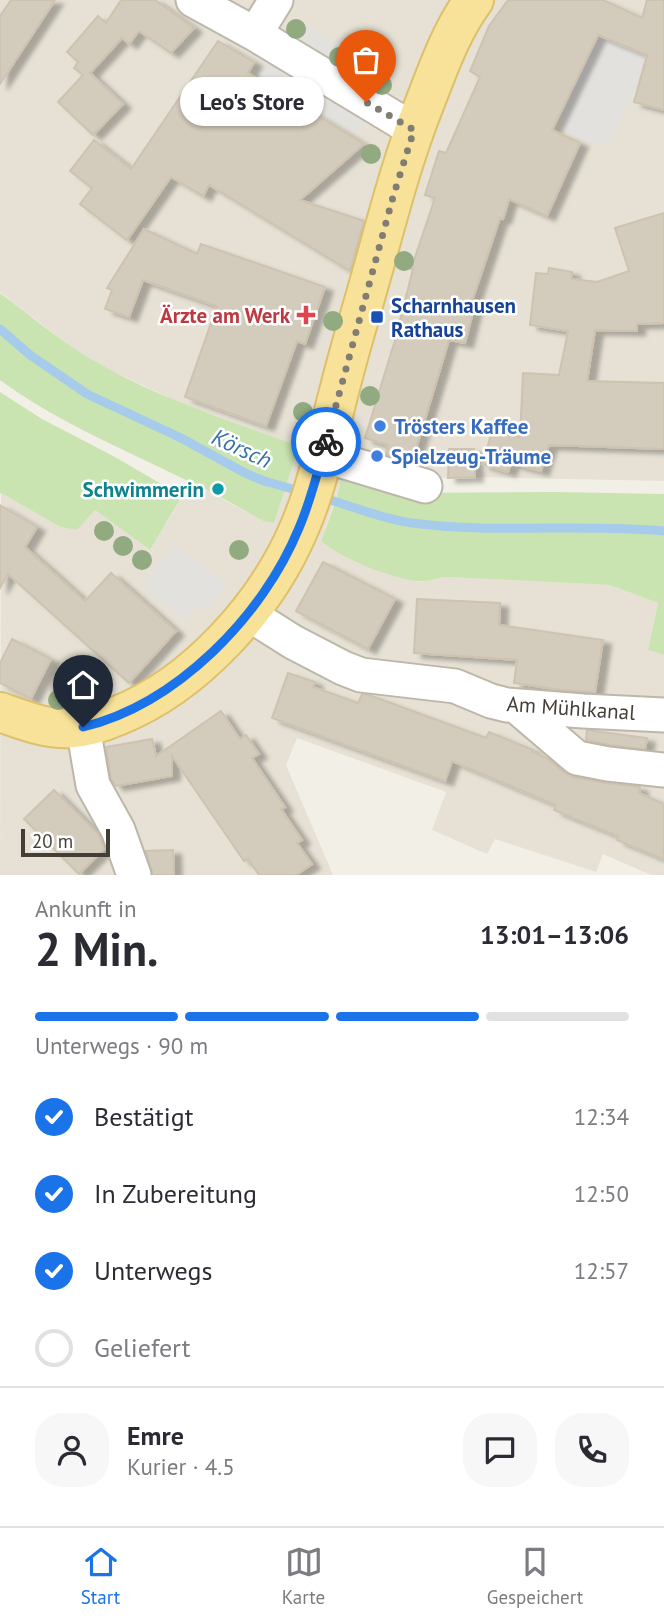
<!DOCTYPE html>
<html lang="de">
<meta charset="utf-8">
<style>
:root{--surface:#fff;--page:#f7f7f7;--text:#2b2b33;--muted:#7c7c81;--line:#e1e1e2;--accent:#1a73e8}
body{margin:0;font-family:"PT Sans",sans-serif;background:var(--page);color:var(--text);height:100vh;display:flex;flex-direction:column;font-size:26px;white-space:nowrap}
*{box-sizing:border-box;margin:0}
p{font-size:23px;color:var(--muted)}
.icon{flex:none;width:38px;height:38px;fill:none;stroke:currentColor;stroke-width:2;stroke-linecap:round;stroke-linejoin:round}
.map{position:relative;height:875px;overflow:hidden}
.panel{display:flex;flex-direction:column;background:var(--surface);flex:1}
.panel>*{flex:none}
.scale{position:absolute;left:21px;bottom:18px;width:89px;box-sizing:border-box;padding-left:7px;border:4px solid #443f36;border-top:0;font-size:19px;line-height:24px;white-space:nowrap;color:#443f36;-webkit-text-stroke:5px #fff;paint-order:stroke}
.pin{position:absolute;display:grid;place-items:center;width:60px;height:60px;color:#fff;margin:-72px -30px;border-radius:50% 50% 50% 0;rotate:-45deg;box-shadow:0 0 7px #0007}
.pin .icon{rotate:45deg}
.courier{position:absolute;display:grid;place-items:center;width:70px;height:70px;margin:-35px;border:5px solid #1a73e8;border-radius:50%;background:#fff;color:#222;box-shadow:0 2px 9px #0007}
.bubble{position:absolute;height:49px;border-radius:24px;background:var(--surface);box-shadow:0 2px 5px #0004;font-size:23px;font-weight:700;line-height:49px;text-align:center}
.overview em{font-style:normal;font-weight:700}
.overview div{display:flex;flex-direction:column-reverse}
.overview{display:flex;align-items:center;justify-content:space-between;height:119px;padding:0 35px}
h1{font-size:46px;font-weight:700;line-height:52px}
.bar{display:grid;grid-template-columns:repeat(4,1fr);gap:10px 7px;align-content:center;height:84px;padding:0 35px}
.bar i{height:9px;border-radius:5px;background:var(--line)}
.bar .selected{background:var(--accent)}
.bar p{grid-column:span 4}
.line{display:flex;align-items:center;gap:18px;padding:0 35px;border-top:2px solid var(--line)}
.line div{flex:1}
.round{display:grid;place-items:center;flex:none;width:74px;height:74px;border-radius:28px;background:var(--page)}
ol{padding:0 35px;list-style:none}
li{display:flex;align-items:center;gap:21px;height:77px}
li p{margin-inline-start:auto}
li .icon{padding:7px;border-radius:50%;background:var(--accent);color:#fff;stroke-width:4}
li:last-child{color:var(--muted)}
li i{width:38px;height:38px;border:4px solid var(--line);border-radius:50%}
.tabs{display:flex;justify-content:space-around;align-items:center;height:98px;border-top:2px solid var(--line);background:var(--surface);font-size:19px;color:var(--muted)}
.tabs a{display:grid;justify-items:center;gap:4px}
.tabs .selected{color:var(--accent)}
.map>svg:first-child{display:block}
</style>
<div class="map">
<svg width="664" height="875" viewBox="0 0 664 875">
<defs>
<filter id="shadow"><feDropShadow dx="8" dy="4.5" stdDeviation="2" flood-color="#0004"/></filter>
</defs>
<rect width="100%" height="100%" fill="#f2efe6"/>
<path fill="#e6e1d4" d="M0 0H664V481L475 477 433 478 340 485 321 541 420 582 446 577 610 585 658 603 648 650 664 655V875H651L603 854 596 872 495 839 487 854 432 830 446 792 297 738 286 765 333 875H0L1 493 60 527 77 530 95 510 150 550 191 482 263 521 274 523 299 446 178 402 104 367 71 347 0 292Z"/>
<path fill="#cae4b1" d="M0 293C34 318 67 347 105 367 166 401 234 422 299 446L274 523 263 521C238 507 213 492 186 480 123 449 57 422 0 380Z
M0 392 42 419 115 457 182 496 150 550 95 510 77 530 60 527 1 493 0 494Z
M345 467 405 493 555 492 664 494V655L648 650 658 603 610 585 446 577C437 578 427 582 418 581 392 579 341 558 321 541L335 503Z"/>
<path fill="#e3e1de" d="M608 15 647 55 636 87 608 146 581 140 562 130 567 119 559 114Z
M305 23 383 72 371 92 292 43Z
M269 54 370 115 357 135 256 76Z
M173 544 228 585 205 611 197 605 185 620 142 586Z"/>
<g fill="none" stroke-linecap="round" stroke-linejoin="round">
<path stroke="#a6cbeb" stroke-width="9" d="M0 329 30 355 87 394 181 438 245 473 264 481 303 492
M320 497C350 505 381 519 412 523 496 534 580 523 664 531"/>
</g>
<path fill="#d3cbbc" stroke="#cdc3b0" stroke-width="2" filter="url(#shadow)" d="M11 0H55L0 84V16Z
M121 0H155L194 28 171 53 139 31 129 44 122 38 90 73 123 104 93 135 58 102 83 75 74 68 78 62 67 52 98 16 106 23Z
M508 0H603L642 18 647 0H664V110L634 102 647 55 598 35 552 130 580 143 547 216 509 199 503 219 500 218 470 307 474 308 465 343 449 340 412 462 386 454 388 445 365 438 395 340 413 269H411L435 198 425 195 439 151 446 153 480 77 470 71 489 26Z
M218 41 254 62 248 73 364 144 300 200 364 221 350 271 209 185 203 196 171 177 127 240 80 204 92 188 70 171 94 140 131 169Z
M664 213V323L637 324V331L595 330 587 381 664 383V449L549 445 541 471 511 463 508 472 482 464 493 429 520 437 523 373 559 375 568 331 530 325 536 273 548 274 549 268 572 272V279L597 282 629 271 615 228Z
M144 229 197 254 201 244 325 287 305 344 297 341 266 426 185 397 217 306 143 280 129 317 105 309 112 290 107 288Z
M449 449H474L475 477 448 478Z
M0 505 37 527 25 547 85 601 111 573 176 631 129 683 8 574 0 588Z
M323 562 395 599 368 649 296 611Z
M417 599 500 603 499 625 603 640 595 692 561 690 514 683 517 660 414 653Z
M12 639 51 659 31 699 0 683V663Z
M288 673 315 682 313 687 358 703 362 694 369 695 486 738 489 732 533 750 532 752 547 758 565 773 573 777 606 783 640 787 639 793 664 804V859L617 840 618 836 554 810 556 805 452 761 445 781 272 718Z
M221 711 240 739 246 735 259 754 252 758 285 807 281 809 302 840 297 843 312 864 296 875H259L248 859 244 861 172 756V776L116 786 111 779 106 747 152 739 156 756Z
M587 730 647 738 645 749 611 745 586 740Z
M54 790 99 835 104 849 79 874 24 819Z
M173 850 174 875H153L146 851Z"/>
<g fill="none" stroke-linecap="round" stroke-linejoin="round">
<g stroke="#bdb7a9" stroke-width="37">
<path id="minor" d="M193 0 255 34 414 130
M255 34 276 0
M322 455 425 486
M247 613 293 642 343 668 361 675 455 686 491 701 507 705 583 711 664 715
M516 706 577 758 608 764 664 770
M83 727 93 785 118 830 134 875"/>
</g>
<g stroke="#dcc06a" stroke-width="42">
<path id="major" d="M0 712C23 720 47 730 72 728 88 727 103 722 117 716 195 685 265 607 298 531 319 484 328 432 341 384 351 344 363 306 374 266 389 212 403 158 424 105 438 69 451 31 474 0"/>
</g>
<use href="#minor" stroke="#fff" stroke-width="33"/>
<use href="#major" stroke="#f8e299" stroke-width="38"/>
</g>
<g fill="#92aa80">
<circle cx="296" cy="29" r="10"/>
<circle cx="339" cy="57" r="10"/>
<circle cx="382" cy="85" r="10"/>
<circle cx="371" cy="154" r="10"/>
<circle cx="404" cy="261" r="10"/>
<circle cx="333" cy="321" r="10"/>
<circle cx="370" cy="396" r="10"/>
<circle cx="303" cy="412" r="10"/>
<circle cx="104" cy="531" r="10"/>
<circle cx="123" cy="546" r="10"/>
<circle cx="239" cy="550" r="10"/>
<circle cx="142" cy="560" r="10"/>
<circle cx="58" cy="700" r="10"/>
</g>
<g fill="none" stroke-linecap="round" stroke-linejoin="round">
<path stroke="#817d74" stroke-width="7" stroke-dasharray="0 12.6" d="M326 442 393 197 414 130 366 102"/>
<path stroke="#1a73e8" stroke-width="9" d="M83 727C177 704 263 616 299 528 311 500 318 471 326 442"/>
</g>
<path fill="#e0444e" stroke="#fff" stroke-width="2.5" d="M302.5 304.5h7v7h7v7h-7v7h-7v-7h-7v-7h7z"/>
<rect fill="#1a4fb4" stroke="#fff" stroke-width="2.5" x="370" y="310" width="14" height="14" rx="3.5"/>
<g fill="#3f7fe0" stroke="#fff" stroke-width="2.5">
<circle cx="380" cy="426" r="7"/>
<circle cx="377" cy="456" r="7"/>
</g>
<circle fill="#0f9aa8" stroke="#fff" stroke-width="2.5" cx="218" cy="489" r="7"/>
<g text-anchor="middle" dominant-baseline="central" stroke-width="5" stroke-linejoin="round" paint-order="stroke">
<g font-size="21" font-weight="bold" fill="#164399" stroke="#fff" text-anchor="start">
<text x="391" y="305">Scharnhausen<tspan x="391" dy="24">Rathaus</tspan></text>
</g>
<g font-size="21" font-weight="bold" fill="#be3a42" stroke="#fff" text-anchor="end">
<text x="290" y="315">Ärzte am Werk</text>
</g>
<g font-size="21" font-weight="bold" fill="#366cbe" stroke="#fff" text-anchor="start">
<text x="394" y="426">Trösters Kaffee</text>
<text x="391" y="456">Spielzeug-Träume</text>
</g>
<g font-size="21" font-weight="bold" fill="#0d838f" stroke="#fff" text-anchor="end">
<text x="204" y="489">Schwimmerin</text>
</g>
<g font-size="21" fill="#443f36" stroke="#fff">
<text transform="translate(571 708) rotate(4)">Am Mühlkanal</text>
</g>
<g font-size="23" font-style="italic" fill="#3672a9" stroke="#fff">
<text transform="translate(242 448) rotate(25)">Körsch</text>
</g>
</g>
</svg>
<div class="scale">20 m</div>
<div class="pin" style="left:366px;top:102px;background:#ea580c"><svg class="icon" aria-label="bag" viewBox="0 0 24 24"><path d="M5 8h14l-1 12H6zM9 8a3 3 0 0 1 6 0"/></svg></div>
<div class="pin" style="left:83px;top:727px;background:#1f2937"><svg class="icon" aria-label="home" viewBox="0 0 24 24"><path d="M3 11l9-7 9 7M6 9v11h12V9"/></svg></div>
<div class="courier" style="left:326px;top:442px"><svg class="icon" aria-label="bike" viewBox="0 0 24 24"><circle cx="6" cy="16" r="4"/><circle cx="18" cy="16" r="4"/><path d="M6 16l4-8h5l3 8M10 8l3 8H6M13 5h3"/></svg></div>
<div class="bubble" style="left:180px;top:77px;width:144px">Leo's Store</div>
</div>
<section class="panel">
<div class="overview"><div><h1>2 Min.</h1><p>Ankunft in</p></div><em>13:01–13:06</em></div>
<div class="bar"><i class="selected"></i><i class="selected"></i><i class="selected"></i><i></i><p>Unterwegs · 90 m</p></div>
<ol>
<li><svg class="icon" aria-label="check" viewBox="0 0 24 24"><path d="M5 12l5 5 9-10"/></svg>Bestätigt<p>12:34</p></li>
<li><svg class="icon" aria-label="check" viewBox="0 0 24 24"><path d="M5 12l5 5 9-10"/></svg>In Zubereitung<p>12:50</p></li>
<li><svg class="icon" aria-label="check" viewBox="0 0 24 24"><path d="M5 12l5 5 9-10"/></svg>Unterwegs<p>12:57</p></li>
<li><i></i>Geliefert</li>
</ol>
<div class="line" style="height:126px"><a class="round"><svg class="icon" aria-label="person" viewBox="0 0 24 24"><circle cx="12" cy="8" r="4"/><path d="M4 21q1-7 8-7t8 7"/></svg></a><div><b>Emre</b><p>Kurier · 4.5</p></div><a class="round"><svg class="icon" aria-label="chat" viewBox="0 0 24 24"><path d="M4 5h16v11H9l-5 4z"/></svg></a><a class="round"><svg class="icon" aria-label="phone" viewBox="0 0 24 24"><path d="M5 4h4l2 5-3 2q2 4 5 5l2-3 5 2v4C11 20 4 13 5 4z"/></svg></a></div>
</section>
<nav class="tabs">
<a class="selected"><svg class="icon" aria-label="home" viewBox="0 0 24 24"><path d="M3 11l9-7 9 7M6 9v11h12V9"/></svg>Start</a>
<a><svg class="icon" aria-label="map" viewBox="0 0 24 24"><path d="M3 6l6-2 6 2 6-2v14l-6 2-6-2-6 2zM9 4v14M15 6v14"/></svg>Karte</a>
<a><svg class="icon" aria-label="saved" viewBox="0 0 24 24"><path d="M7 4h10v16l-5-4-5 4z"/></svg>Gespeichert</a>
</nav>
